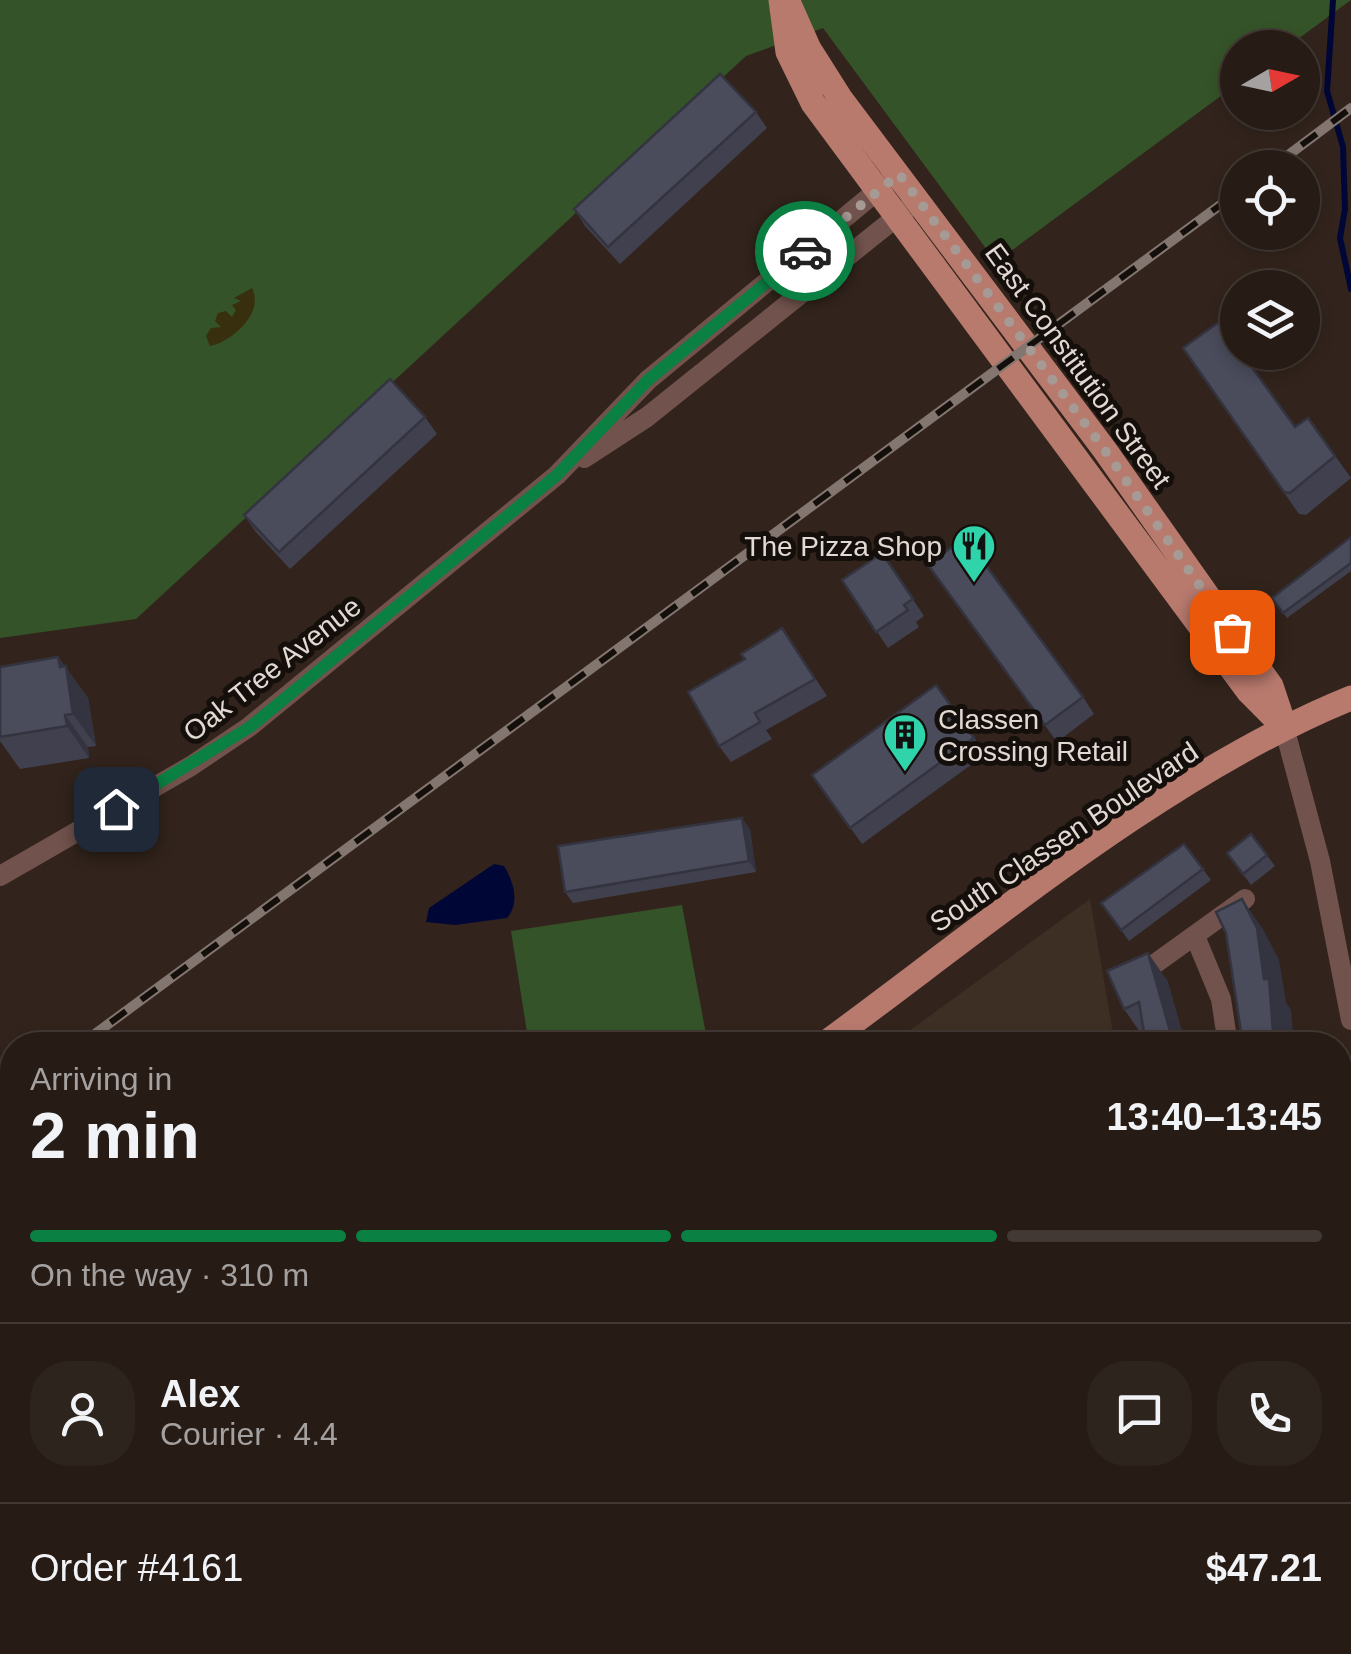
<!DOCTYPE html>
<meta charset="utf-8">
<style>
:root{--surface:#261b15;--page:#2e241e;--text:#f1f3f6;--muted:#a4a1a0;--line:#423934;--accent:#0b8043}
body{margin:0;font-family:Arial,sans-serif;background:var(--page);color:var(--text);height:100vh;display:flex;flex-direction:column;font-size:38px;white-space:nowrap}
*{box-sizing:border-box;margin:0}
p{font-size:32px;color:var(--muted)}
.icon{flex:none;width:55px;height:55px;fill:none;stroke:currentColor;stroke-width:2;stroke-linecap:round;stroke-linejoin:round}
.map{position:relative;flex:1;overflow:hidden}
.sheet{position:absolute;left:0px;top:1032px;width:1352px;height:622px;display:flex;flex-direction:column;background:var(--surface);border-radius:40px 40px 0 0;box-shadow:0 5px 15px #0003,0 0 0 2px var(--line)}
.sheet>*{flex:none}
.needle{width:65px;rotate:81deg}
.controls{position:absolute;left:1220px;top:30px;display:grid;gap:20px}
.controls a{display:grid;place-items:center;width:100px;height:100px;border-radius:50%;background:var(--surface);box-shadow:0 5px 15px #0003,0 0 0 2px var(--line);font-size:50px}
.pin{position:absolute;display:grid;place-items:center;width:85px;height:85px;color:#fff;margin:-42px;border-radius:20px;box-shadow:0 5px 15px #0006}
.courier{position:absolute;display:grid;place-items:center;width:100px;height:100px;margin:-50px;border:8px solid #0b8043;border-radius:50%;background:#fff;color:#222;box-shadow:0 2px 12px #0007}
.overview em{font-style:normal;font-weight:700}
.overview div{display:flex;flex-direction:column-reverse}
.overview{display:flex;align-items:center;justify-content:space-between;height:170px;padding:0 30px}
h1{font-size:65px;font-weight:700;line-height:75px}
.bar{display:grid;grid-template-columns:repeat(4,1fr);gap:15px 10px;align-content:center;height:120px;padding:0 30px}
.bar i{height:12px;border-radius:8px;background:var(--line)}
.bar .on{background:var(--accent)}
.bar p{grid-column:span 4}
.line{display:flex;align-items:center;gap:25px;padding:0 30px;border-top:2px solid var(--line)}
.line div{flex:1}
.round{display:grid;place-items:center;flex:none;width:105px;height:105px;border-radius:40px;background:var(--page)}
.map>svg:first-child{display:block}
</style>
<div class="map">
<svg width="1351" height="1654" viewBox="0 0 1351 1654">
<rect width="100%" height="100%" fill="#32241c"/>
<path fill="#3e2f24" d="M1090 899 1115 1045H890Z"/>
<path fill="#355328" d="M0 0H1351L1287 47 1238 48 1237 84 996 262 823 28 746 56 136 619 0 638Z
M682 905 708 1045H529L511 931Z"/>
<path fill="#372f0e" d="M252 288C265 313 231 342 210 346L206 336 211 328 221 327 215 321 218 313 226 311 232 317 236 310 232 305 241 301 234 298Z"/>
<path fill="#000636" d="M494 864 504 866C514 882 520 903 507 918L455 925 426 922 429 908Z"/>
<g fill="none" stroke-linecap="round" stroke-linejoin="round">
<path stroke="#000636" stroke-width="6" d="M1333 0 1327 91 1343 147 1345 209 1340 238 1351 289"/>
<path stroke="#71524c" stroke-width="20" d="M584 458 647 417 909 207
M1284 727 1320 861 1351 1020
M0 876 191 766 249 727 557 475 648 380 889 181
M1195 936 1221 999 1228 1045
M1138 976 1245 899
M1340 1377 1351 1375
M1259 1642 1260 1654"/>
<path stroke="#b97a6e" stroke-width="25" d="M781 0 788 52 813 103 1249 692 1284 727
M789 4 809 49 840 98 1104 449 1271 686 1283 722
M823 1045C983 928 1168 772 1351 698
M448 1642 449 1654
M0 1649 12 1639"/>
<g stroke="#837670" stroke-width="10">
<path id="rail" d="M1271 168 1351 108
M80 1045 1238 192
M0 1104 12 1095"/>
</g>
<use href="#rail" stroke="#150f0b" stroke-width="6" stroke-dasharray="19" stroke-linecap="butt"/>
</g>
<path fill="#40404e" d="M756 112 767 128 620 264 585 226 574 209Z
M1183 348 1295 427 1308 418 1351 478 1306 515 1299 514Z
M425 417 437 434 290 569 255 531 244 515Z
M1351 537V571L1287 618 1272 598Z
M882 553 924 616 916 622 919 627 888 648 842 580Z
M928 565 1083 697 1094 714 1057 742Z
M793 644 827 696 766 730 772 739 731 762 719 746Z
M58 657 88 698 96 746 88 747 89 758 20 769 0 741V667Z
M936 685 986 754 862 844 812 775Z
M750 829 756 872 573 903 565 892Z
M1251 834 1275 866 1251 885 1227 853Z
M1184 844 1211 880 1129 941 1101 903Z
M1148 953 1168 982 1144 1038 1124 1009Z
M1340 1387 1351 1390V1459L1340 1456Z
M715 1642H754L752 1646 761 1642H802L809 1654H752L750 1648 746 1654H732Z"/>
<path fill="#343440" d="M58 657 88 698 96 746 73 714Z
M65 715 88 747 89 758 67 726Z
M742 818 750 829 756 872 749 861Z
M1242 899 1264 931 1279 960 1286 1002 1291 1010 1294 1045H1274L1264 979Z
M1148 953 1168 982 1186 1045H1174Z
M510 1031 520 1045H513Z
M165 1642H169L177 1654H166Z
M549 1642H556L564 1654H550Z
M729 1642H754L746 1654H737Z
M794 1642H802L809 1654H795Z
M911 1642H922L925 1654H914Z"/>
<path fill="#4a4b5b" stroke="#343440" stroke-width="2.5" d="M720 74 756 112 608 247 574 209Z
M1219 322 1238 348V352H1241L1295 427 1308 418 1335 456 1290 493 1284 492 1183 348Z
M390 379 425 417 279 552 244 515Z
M965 537 1083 697 1045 725 928 565Z
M1351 537V563L1283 613 1272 598Z
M882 553 913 599 904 605 908 610 876 632 842 580Z
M782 628 815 679 755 713 760 722 719 746 688 692 745 659 741 654Z
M58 657 60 667 66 666 73 714 65 715 67 726 0 737V667Z
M936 685 974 738 850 828 812 775Z
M742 818 749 861 565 892 558 846Z
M1251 834 1267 855 1243 874 1227 853Z
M1184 844 1203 869 1121 930 1101 903Z
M1242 899 1257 928 1264 979H1269L1274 1045H1243L1226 933 1216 912Z
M1148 953 1174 1045H1146L1139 1002 1124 1009 1107 971Z
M510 1031 513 1045H469L468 1038Z
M1340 1387 1351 1390V1436L1340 1433Z
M12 1445V1493L8 1494 0 1464V1448Z
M1351 1627V1654H1264L1262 1642H1340V1629Z
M125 1642H165L166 1654H103V1653L126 1649Z
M507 1642H549L550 1654H511Z
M761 1642H794L795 1654H752L750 1646Z
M851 1642H911L914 1654H853Z"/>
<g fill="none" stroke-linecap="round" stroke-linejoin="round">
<path stroke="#a59a94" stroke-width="10" stroke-dasharray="0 18" d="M805 251 899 174 1104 449 1232 632"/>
<path stroke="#0b8043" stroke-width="12" d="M116 809 250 727 557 475 648 380 805 251"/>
</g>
<defs>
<g id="restaurant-pin" transform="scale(2.25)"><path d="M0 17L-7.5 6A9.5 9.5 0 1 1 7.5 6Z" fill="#2fd4aa" stroke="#150f0b"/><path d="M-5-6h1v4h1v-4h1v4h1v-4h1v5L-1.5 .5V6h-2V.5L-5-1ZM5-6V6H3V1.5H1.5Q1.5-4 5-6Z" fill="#111"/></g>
<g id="building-pin" transform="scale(2.25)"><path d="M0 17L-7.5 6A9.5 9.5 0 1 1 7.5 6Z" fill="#2fd4aa" stroke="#150f0b"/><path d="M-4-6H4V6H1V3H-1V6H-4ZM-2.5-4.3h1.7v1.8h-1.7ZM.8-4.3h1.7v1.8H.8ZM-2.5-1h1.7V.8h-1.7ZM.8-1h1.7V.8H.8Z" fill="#111"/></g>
</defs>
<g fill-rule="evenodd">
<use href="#restaurant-pin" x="974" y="546"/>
<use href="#building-pin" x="905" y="735"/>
</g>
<g text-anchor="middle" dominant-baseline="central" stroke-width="10" stroke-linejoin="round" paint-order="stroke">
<g font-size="28" fill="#e3d9d4" stroke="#150f0b">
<text transform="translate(1078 366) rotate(54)">East Constitution Street</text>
<text transform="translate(272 669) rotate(-38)">Oak Tree Avenue</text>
<text transform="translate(1064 837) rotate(-34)">South Classen Boulevard</text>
</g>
<g font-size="28" fill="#e3d9d4" stroke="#150f0b" text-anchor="end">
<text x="942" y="546">The Pizza Shop</text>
<text x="938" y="719" text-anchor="start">Classen<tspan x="938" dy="32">Crossing Retail</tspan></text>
</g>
</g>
</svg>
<div class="controls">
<a><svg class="needle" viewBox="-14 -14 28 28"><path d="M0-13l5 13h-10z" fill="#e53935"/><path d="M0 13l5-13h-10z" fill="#a4a1a0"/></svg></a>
<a><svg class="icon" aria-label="locate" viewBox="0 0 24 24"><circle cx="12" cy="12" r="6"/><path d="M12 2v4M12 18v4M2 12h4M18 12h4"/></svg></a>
<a><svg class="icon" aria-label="layers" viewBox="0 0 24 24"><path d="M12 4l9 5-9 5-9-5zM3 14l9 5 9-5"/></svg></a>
</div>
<div class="pin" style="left:1232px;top:632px;background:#ea580c"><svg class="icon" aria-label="bag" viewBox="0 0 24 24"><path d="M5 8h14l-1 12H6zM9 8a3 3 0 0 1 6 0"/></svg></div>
<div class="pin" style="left:116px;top:809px;background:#1f2937"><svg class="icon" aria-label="home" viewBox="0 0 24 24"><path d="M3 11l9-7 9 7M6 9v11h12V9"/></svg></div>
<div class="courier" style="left:805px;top:251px"><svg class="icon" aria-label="car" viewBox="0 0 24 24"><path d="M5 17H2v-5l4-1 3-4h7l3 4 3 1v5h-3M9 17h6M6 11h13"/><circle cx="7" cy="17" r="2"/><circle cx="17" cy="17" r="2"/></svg></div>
<section class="sheet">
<div class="overview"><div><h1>2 min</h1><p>Arriving in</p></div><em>13:40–13:45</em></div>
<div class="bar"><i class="on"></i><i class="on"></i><i class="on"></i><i></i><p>On the way · 310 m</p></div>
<div class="line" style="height:180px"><a class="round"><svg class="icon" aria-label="person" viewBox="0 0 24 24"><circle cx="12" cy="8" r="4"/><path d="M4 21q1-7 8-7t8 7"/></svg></a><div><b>Alex</b><p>Courier · 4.4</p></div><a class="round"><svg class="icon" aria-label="chat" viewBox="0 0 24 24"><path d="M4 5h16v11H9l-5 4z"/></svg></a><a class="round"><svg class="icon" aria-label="phone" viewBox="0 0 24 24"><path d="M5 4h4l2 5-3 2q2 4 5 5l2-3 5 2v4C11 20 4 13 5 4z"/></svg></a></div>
<div class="line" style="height:130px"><div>Order #4161</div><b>$47.21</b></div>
</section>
</div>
